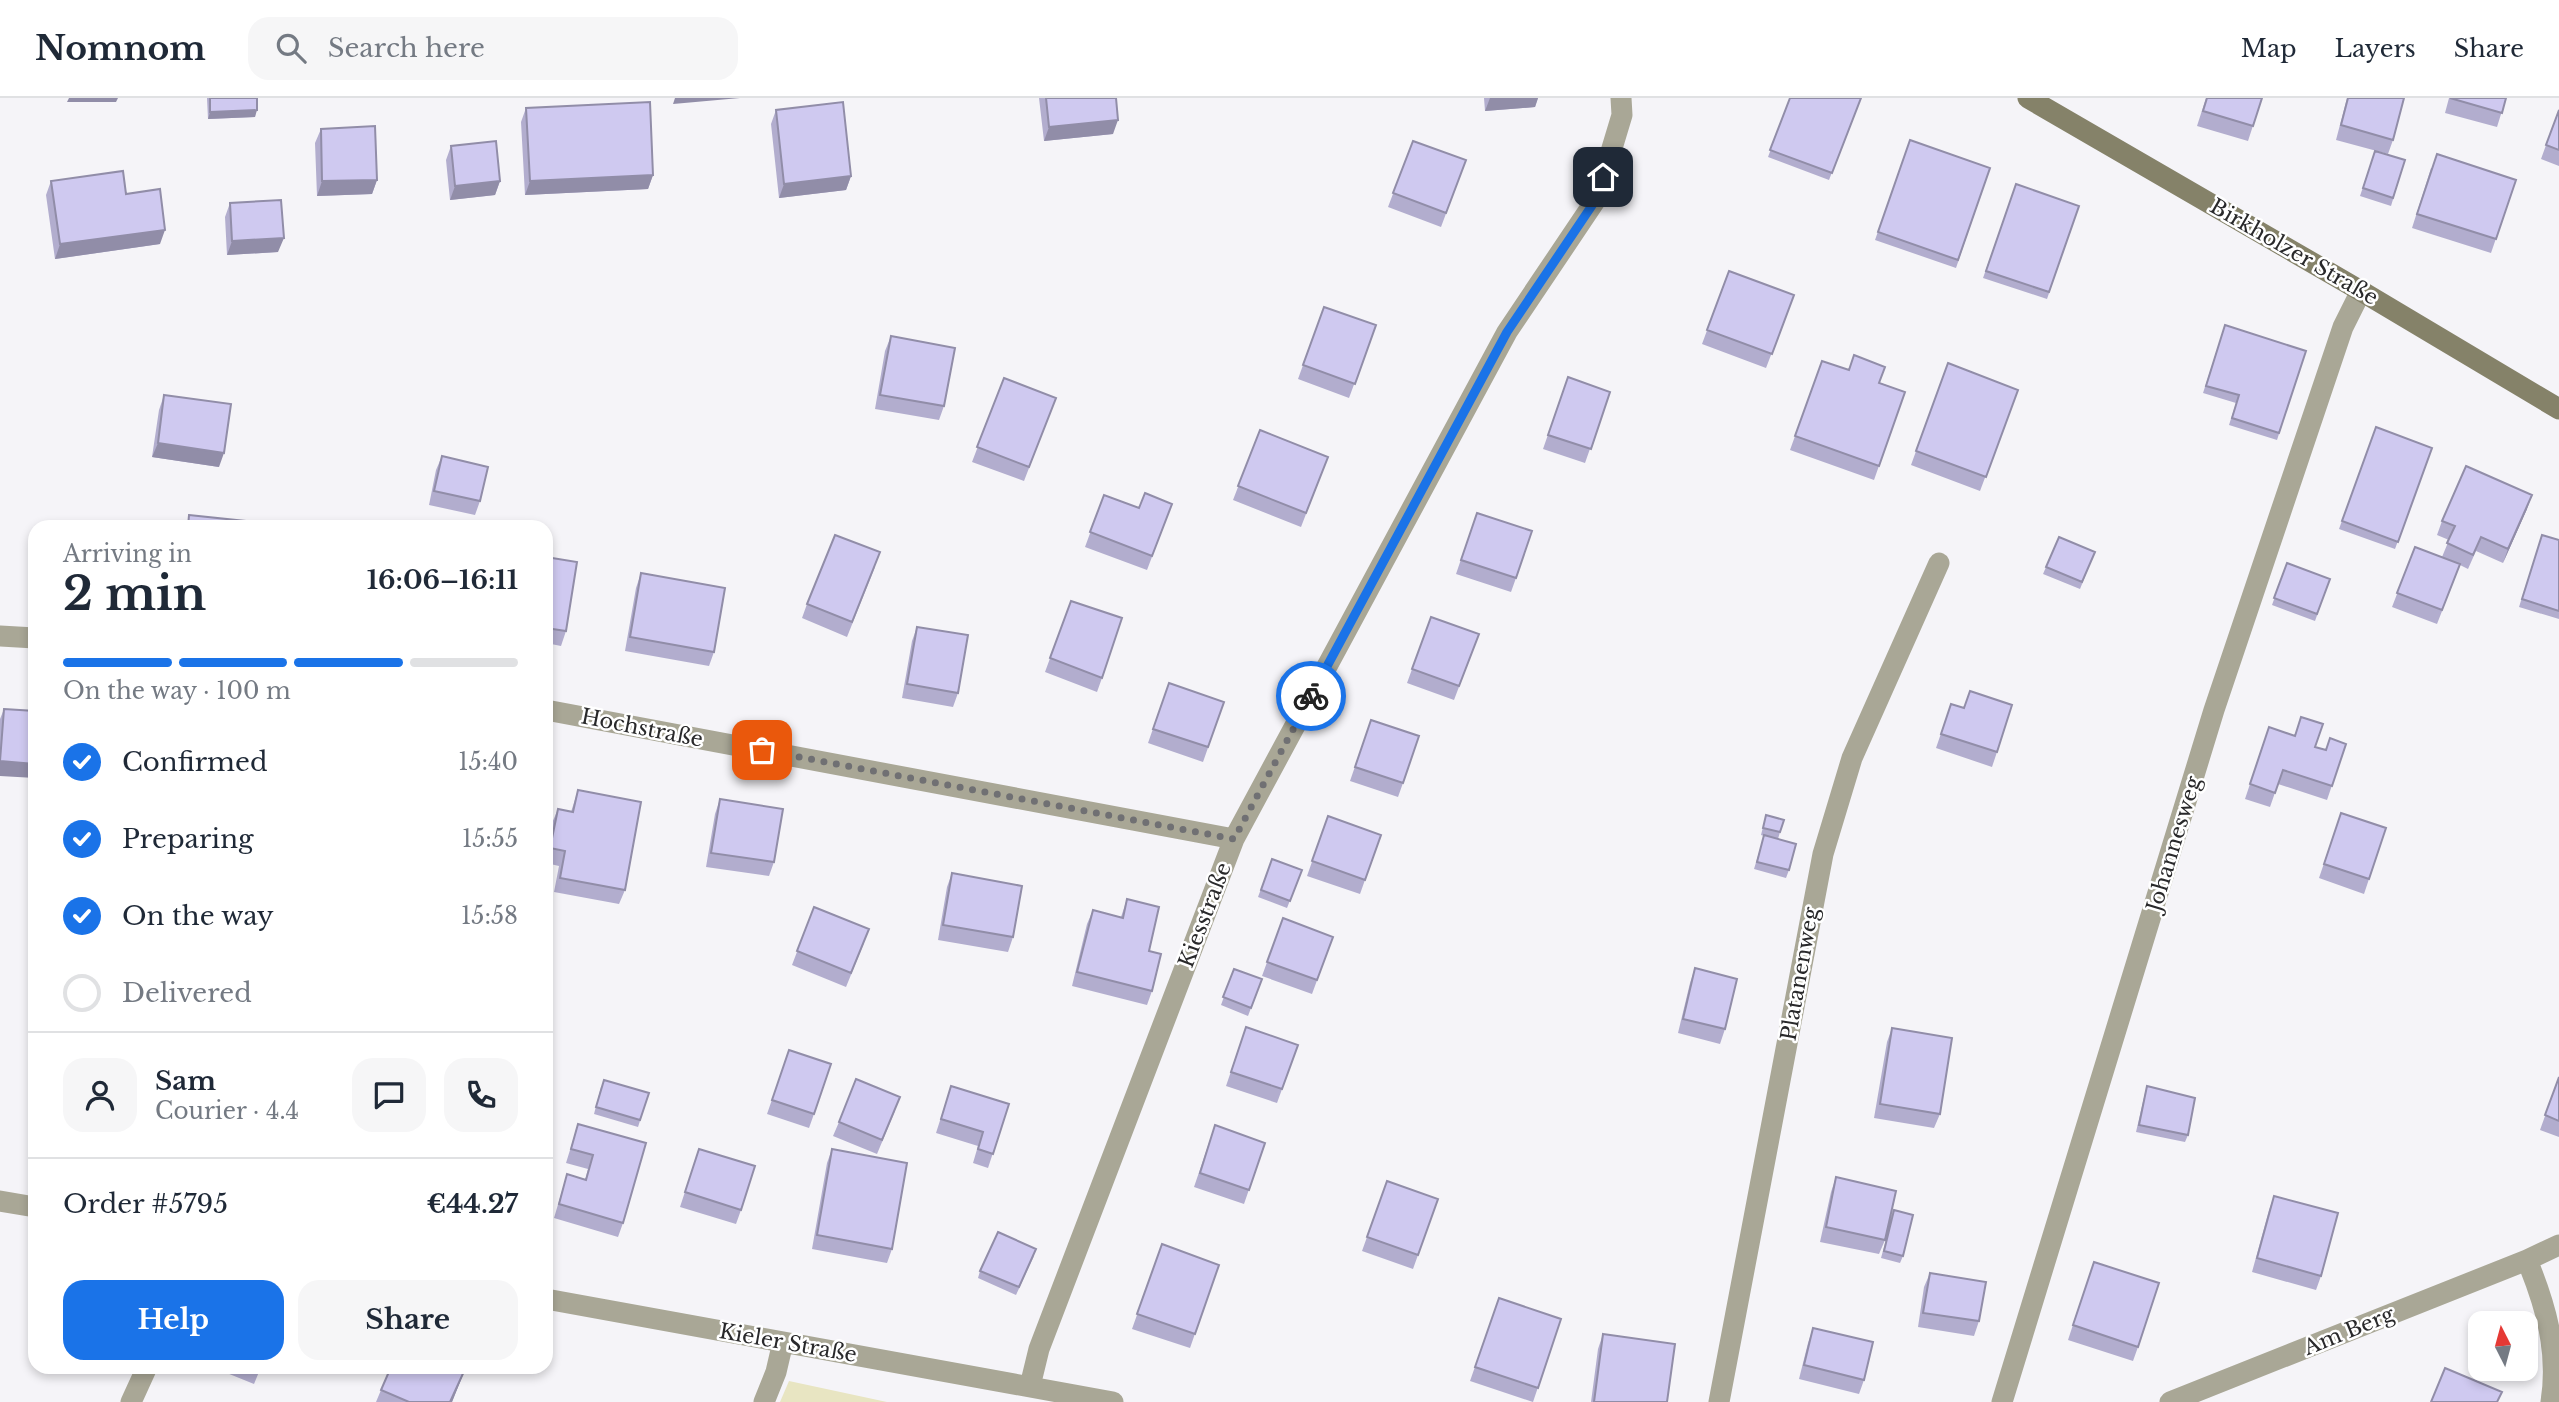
<!DOCTYPE html>
<meta charset="utf-8">
<style>
:root{--surface:#fff;--page:#f6f6f7;--text:#1f2937;--muted:#747a83;--line:#e0e1e3;--accent:#1a73e8}
body{margin:0;font-family:"Libre Baskerville",serif;background:var(--page);color:var(--text);height:100vh;display:flex;flex-direction:column;font-size:26px;white-space:nowrap}
*{box-sizing:border-box;margin:0}
p{font-size:23px;color:var(--muted)}
.icon{flex:none;width:38px;height:38px;fill:none;stroke:currentColor;stroke-width:2;stroke-linecap:round;stroke-linejoin:round}
.map{position:relative;flex:1;overflow:hidden}
.drawer{position:absolute;left:28px;top:422px;width:525px;height:854px;display:flex;flex-direction:column;background:var(--surface);border-radius:21px;box-shadow:0 4px 10px #0003}
.drawer>*{flex:none}
.needle{width:46px;rotate:354deg}
.controls{position:absolute;left:2468px;top:1213px;display:grid;gap:14px}
.controls a{display:grid;place-items:center;width:70px;height:70px;border-radius:14px;background:var(--surface);box-shadow:0 4px 10px #0003;font-size:35px}
.pin{position:absolute;display:grid;place-items:center;width:60px;height:60px;color:#fff;margin:-30px;border-radius:14px;box-shadow:0 4px 10px #0006}
.courier{position:absolute;display:grid;place-items:center;width:70px;height:70px;margin:-35px;border:5px solid #1a73e8;border-radius:50%;background:#fff;color:#222;box-shadow:0 2px 9px #0007}
.overview em{font-style:normal;font-weight:700}
.overview div{display:flex;flex-direction:column-reverse}
.overview{display:flex;align-items:center;justify-content:space-between;height:119px;padding:0 35px}
h1{font-size:46px;font-weight:700;line-height:52px}
.bar{display:grid;grid-template-columns:repeat(4,1fr);gap:10px 7px;align-content:center;height:84px;padding:0 35px}
.bar i{height:9px;border-radius:5px;background:var(--line)}
.bar .selected{background:var(--accent)}
.bar p{grid-column:span 4}
.line{display:flex;align-items:center;gap:18px;padding:0 35px;border-top:2px solid var(--line)}
.line div{flex:1}
.round{display:grid;place-items:center;flex:none;width:74px;height:74px;border-radius:21px;background:var(--page)}
ol{padding:0 35px;list-style:none}
li{display:flex;align-items:center;gap:21px;height:77px}
li p{margin-inline-start:auto}
li .icon{padding:7px;border-radius:50%;background:var(--accent);color:#fff;stroke-width:4}
li:last-child{color:var(--muted)}
li i{width:38px;height:38px;border:4px solid var(--line);border-radius:50%}
.action{display:flex;gap:14px;margin-top:auto;padding:14px 35px}
.action a{flex:1;height:80px;border-radius:21px;background:var(--accent);color:#fff;font-size:28px;font-weight:700;line-height:80px;text-align:center}
.action a+a{background:var(--page);color:var(--text)}
header{display:flex;align-items:center;gap:42px;box-sizing:border-box;height:98px;padding:0 35px;background:var(--surface);border-bottom:2px solid var(--line)}
header strong{font-size:33px}
nav{display:flex;gap:38px;margin-inline-start:auto;font-size:24px}
.search{width:490px;height:63px;background:var(--page);display:flex;align-items:center;gap:18px;box-sizing:border-box;padding:0 24px;border-radius:21px;color:var(--muted);font-size:26px}
.map>svg:first-child{display:block}
</style>
<header>
<strong>Nomnom</strong>
<div class="search"><svg class="icon" aria-label="search" viewBox="0 0 24 24"><circle cx="10" cy="10" r="6"/><path d="M15 15l6 6"/></svg>Search here</div>
<nav><a>Map</a><a>Layers</a><a>Share</a></nav>
</header>
<div class="map">
<svg width="2559" height="1304" viewBox="0 0 2559 1304">
<rect width="100%" height="100%" fill="#f5f4f8"/>
<path fill="#e8e5c2" d="M789 1283 887 1304H780Z"/>
<g fill="none" stroke-linecap="round" stroke-linejoin="round">
<path stroke="#a9a796" stroke-width="21" d="M1719 1304 1823 756 1852 660 1939 465
M2002 1304 2214 612 2343 229 2361 193"/>
<path stroke="#a9a796" stroke-width="21" d="M0 538 35 540
M546 612 1234 741
M0 1103 35 1109
M2527 1162C2546 1208 2559 1254 2551 1304
M546 1201 1113 1304
M1030 1288 1039 1251 1234 741 1507 234 1597 100 1622 17 1621 0
M131 1304 147 1269
M764 1304 776 1274 783 1244
M2170 1304 2527 1162 2559 1147"/>
<path stroke="#858269" stroke-width="21" d="M2028 0 2361 193 2559 311"/>
</g>
<path fill="#b2adce" d="M207 0H257L255 19 208 21Z
M1039 0H1116L1113 36 1044 43Z
M1484 0H1538L1535 9 1485 13Z
M1790 0H1861L1829 82 1768 59Z
M2206 0H2262L2248 43 2197 28Z
M2347 0H2404L2393 42 2388 56 2336 42Z
M2449 0H2506L2497 29 2445 15Z
M526 10 653 77 648 91 525 97 521 24Z
M2559 11V68L2541 61Z
M776 12 851 78 846 92 779 100 771 26Z
M321 31 377 82 372 96 317 98 315 45Z
M1910 42 1990 70 1956 170 1875 142Z
M1413 43 1466 62 1441 129 1388 109Z
M451 48 500 83 495 97 450 102 446 62Z
M2375 53 2405 62 2391 108 2360 98Z
M2431 70 2516 82 2491 155 2412 130Z
M51 83 126 96 160 146 55 161 46 97Z
M2016 86 2079 108 2047 201 1983 180Z
M230 105 278 154 227 157 225 119Z
M1729 173 1794 197 1766 270 1702 246Z
M1324 209 1376 227 1349 300 1298 281Z
M2225 227 2306 253 2277 342 2229 327 2236 305 2203 295Z
M891 238 944 308 939 322 875 311 885 253Z
M1822 263 1905 294 1874 382 1790 352Z
M1948 265 2018 292 1980 393 1911 367Z
M1568 279 1610 294 1585 365 1543 351Z
M1004 280 1056 300 1024 383 972 364Z
M164 297 219 369 152 359 159 312Z
M2376 329 2432 350 2395 451 2339 431Z
M1260 332 1328 359 1301 429 1233 402Z
M442 358 480 403 475 417 429 407 436 372Z
M1104 397 1139 410 1172 406 1147 472 1085 449Z
M2527 411 2503 465 2476 453 2468 471 2460 467 2437 526 2392 509 2415 449 2442 459 2449 442 2437 437 2442 423Z
M1472 429 1516 480 1511 494 1456 476Z
M2542 437 2559 442V521L2519 509Z
M2059 439 2095 454 2080 491 2043 476Z
M546 459 566 533 561 548 546 545Z
M2287 465 2330 481 2315 523 2272 507Z
M875 469 847 539 802 520 807 506Z
M641 475 714 554 709 568 625 553 636 490Z
M1071 503 1102 580 1097 594 1045 574Z
M1431 519 1479 536 1454 602 1407 585Z
M917 529 958 595 953 609 902 600 912 543Z
M1169 585 1224 604 1203 664 1148 645Z
M1951 606 1964 610 1997 654 1992 669 1936 650Z
M4 611 0 678V621Z
M1371 622 1403 685 1398 699 1350 683Z
M2264 644 2315 649 2326 652 2346 646 2327 702 2278 686 2270 709 2245 701Z
M578 692 625 792 619 806 554 794 559 768 546 765V757L552 725 558 711 571 714Z
M720 701 774 764 769 778 706 769 715 716Z
M2341 715 2386 730 2364 796 2319 780Z
M1766 717 1780 734 1778 741 1789 772 1786 780 1754 771 1764 738 1761 737Z
M1328 718 1381 737 1360 796 1307 778Z
M1272 761 1302 772 1287 810 1258 799Z
M952 775 1013 839 1008 854 938 842 947 789Z
M1127 801 1149 853 1152 893 1147 907 1072 888 1087 826 1093 812 1121 819Z
M814 809 864 845 846 889 792 867Z
M1283 820 1333 839 1312 896 1262 878Z
M1695 870 1725 931 1720 946 1678 935 1690 885Z
M1234 871 1262 881 1248 918 1221 907Z
M1246 929 1298 947 1277 1005 1226 988Z
M1892 930 1940 1016 1934 1030 1874 1020 1887 944Z
M784 967 814 1016 809 1030 767 1016Z
M2559 979V1039L2540 1032Z
M951 988 1009 1006 988 1070 973 1065 978 1048 936 1035Z
M2147 988 2188 1037 2185 1044 2136 1034 2145 995Z
M601 989 649 995 638 1029 594 1016Z
M895 1013 877 1056 833 1038 839 1024Z
M578 1026 646 1045 623 1125 618 1139 554 1120 567 1076 585 1082 588 1071 566 1065Z
M1215 1027 1265 1045 1244 1106 1194 1089Z
M699 1051 741 1112 736 1126 680 1109Z
M832 1051 892 1151 887 1165 812 1151 827 1065Z
M1836 1079 1885 1142 1879 1156 1820 1144 1831 1094Z
M1387 1083 1438 1101 1413 1171 1362 1153Z
M2274 1098 2321 1178 2316 1192 2252 1174 2269 1112Z
M1894 1112 1903 1158 1900 1165 1881 1160Z
M1162 1146 1219 1167 1190 1250 1132 1231Z
M1034 1158 1016 1197 978 1180 980 1173Z
M1930 1175 1979 1223 1974 1238 1918 1229 1924 1189Z
M2089 1178 2138 1249 2133 1263 2068 1242Z
M1499 1200 1561 1221 1533 1304 1470 1283Z
M1813 1230 1864 1282 1859 1296 1799 1281 1808 1245Z
M1603 1236 1667 1304H1591L1598 1251Z
M212 1269H261L254 1286Z
M466 1269 452 1304H376L381 1292Z"/>
<path fill="#918da8" d="M69 0H118L116 4H67Z
M675 0H740L673 6Z
M1490 0H1538L1535 9 1485 13Z
M257 12 255 19 208 21 210 14Z
M1118 22 1113 36 1044 43 1049 29Z
M653 77 648 91 525 97 530 83Z
M851 78 846 92 779 100 784 86Z
M377 82 372 96 317 98 322 83Z
M500 83 495 97 450 102 455 88Z
M165 132 160 146 55 161 60 146Z
M284 140 278 154 227 157 232 143Z
M158 345 224 355 219 369 152 359Z
M2532 397 2527 411 2503 465 2508 451Z
M0 663 35 666V680L0 678Z
M466 1269 452 1304H450Z"/>
<path fill="#cfc9f0" stroke="#918da8" stroke-width="2" d="M210 0H257V12L210 14Z
M1046 0H1116L1118 22 1049 29Z
M1790 0H1861L1832 75 1770 52Z
M2207 0H2262L2253 28 2203 13Z
M2348 0H2404L2393 42 2341 27Z
M2450 0H2506L2502 15Z
M650 4 653 77 530 83 526 10Z
M843 4 851 78 784 86 776 12Z
M2559 12V52L2546 47Z
M375 28 377 82 322 83 321 31Z
M1910 42 1990 70 1958 162 1878 134Z
M496 43 500 83 455 88 451 48Z
M1413 43 1466 62 1446 115 1393 95Z
M2375 53 2405 62 2393 100 2363 90Z
M2437 56 2516 82 2496 141 2417 116Z
M123 73 126 96 160 91 165 132 60 146 51 83Z
M2016 86 2079 108 2049 194 1986 173Z
M281 102 284 140 232 143 230 105Z
M1729 173 1794 197 1772 256 1707 232Z
M1324 209 1376 227 1355 286 1303 267Z
M2225 227 2306 253 2279 335 2232 320 2239 297 2206 288Z
M891 238 955 250 944 308 880 297Z
M1854 257 1885 269 1879 285 1905 294 1879 368 1795 338 1822 263 1849 272Z
M1948 265 2018 292 1986 379 1916 353Z
M1568 279 1610 294 1591 351 1548 337Z
M1004 280 1056 300 1029 369 977 349Z
M164 297 231 306 224 355 158 345Z
M2376 329 2432 350 2398 444 2342 423Z
M1260 332 1328 359 1306 415 1238 388Z
M442 358 488 369 480 403 434 393Z
M2466 368 2532 397 2508 451 2481 439 2473 457 2447 445 2455 428 2442 423Z
M1145 395 1172 406 1152 458 1090 434 1104 397 1139 410Z
M1477 415 1532 433 1516 480 1461 462Z
M189 417 245 423 244 429H188Z
M835 437 880 454 852 524 807 506Z
M2542 437 2559 442V513L2522 501Z
M2059 439 2095 454 2082 484 2046 469Z
M2415 449 2460 466 2442 512 2397 495Z
M546 459 577 464 566 533 546 530Z
M2287 465 2330 481 2317 516 2274 500Z
M641 475 725 490 714 554 630 539Z
M1071 503 1122 520 1102 580 1050 560Z
M1431 519 1479 536 1459 588 1412 571Z
M917 529 968 537 958 595 907 586Z
M1169 585 1224 604 1208 649 1153 631Z
M1970 593 2012 607 1997 654 1941 636 1951 606 1964 610Z
M4 611 35 613V666L0 663Z
M2301 619 2323 626 2315 649 2326 652 2330 640 2346 646 2332 688 2283 672 2275 695 2250 686 2269 629 2295 638Z
M1371 622 1419 638 1403 685 1355 669Z
M578 692 641 704 625 792 560 780 565 753 550 750 558 711 573 714Z
M720 701 783 711 774 764 711 755Z
M2341 715 2386 730 2369 781 2324 766Z
M1766 717 1784 722 1780 734 1763 730Z
M1328 718 1381 737 1365 782 1312 763Z
M1764 737 1796 746 1789 772 1757 764Z
M1272 761 1302 772 1290 803 1261 792Z
M952 775 1022 788 1013 839 943 827Z
M1127 801 1159 809 1149 853 1161 856 1152 893 1077 874 1093 812 1123 820Z
M814 809 869 831 851 875 797 853Z
M1283 820 1333 839 1317 882 1267 864Z
M1695 870 1737 881 1725 931 1683 921Z
M1234 871 1262 881 1251 910 1223 899Z
M1246 929 1298 947 1282 991 1231 974Z
M1892 930 1952 940 1940 1016 1880 1006Z
M789 952 831 966 814 1016 772 1002Z
M2559 979V1023L2545 1017Z
M856 981 900 999 882 1042 839 1024Z
M604 982 649 995 640 1022 596 1009Z
M951 988 1009 1006 993 1056 978 1051 983 1034 941 1021Z
M2147 988 2195 1000 2188 1037 2139 1027Z
M578 1026 646 1045 623 1125 559 1106 567 1076 586 1082 593 1057 571 1051Z
M1215 1027 1265 1045 1249 1092 1200 1075Z
M699 1051 755 1068 741 1112 685 1094Z
M832 1051 907 1065 892 1151 817 1137Z
M1836 1079 1896 1093 1885 1142 1826 1129Z
M1387 1083 1438 1101 1418 1157 1367 1139Z
M2274 1098 2338 1115 2321 1178 2257 1160Z
M1894 1112 1913 1117 1903 1158 1884 1153Z
M998 1134 1036 1151 1019 1189 980 1173Z
M1162 1146 1219 1167 1195 1236 1137 1216Z
M2094 1164 2159 1185 2138 1249 2073 1227Z
M1930 1175 1986 1184 1979 1223 1923 1215Z
M1499 1200 1561 1221 1538 1290 1475 1269Z
M1813 1230 1873 1244 1864 1282 1804 1267Z
M1603 1236 1675 1246 1667 1304H1594Z
M391 1269H466L450 1304H409L381 1292Z
M2445 1270 2502 1294 2497 1304H2431Z"/>
<g fill="none" stroke-linecap="round" stroke-linejoin="round">
<path stroke="#707073" stroke-width="7" stroke-dasharray="0 12.6" d="M762 652 1234 741 1311 598"/>
<path stroke="#1a73e8" stroke-width="9" d="M1311 598 1507 234 1597 100 1603 79"/>
</g>
<g text-anchor="middle" dominant-baseline="central" stroke-width="5" stroke-linejoin="round" paint-order="stroke">
<g font-size="21" fill="#29292b" stroke="#fff">
<text transform="translate(2294 154) rotate(30)">Birkholzer Straße</text>
<text transform="translate(642 630) rotate(11)">Hochstraße</text>
<text transform="translate(2174 746) rotate(-73)">Johannesweg</text>
<text transform="translate(1205 817) rotate(-69)">Kiesstraße</text>
<text transform="translate(1800 876) rotate(-80)">Platanenweg</text>
<text transform="translate(2349 1233) rotate(-22)">Am Berg</text>
<text transform="translate(788 1245) rotate(10)">Kieler Straße</text>
</g>
</g>
</svg>
<div class="controls">
<a><svg class="needle" viewBox="-14 -14 28 28"><path d="M0-13l5 13h-10z" fill="#e53935"/><path d="M0 13l5-13h-10z" fill="#747a83"/></svg></a>
</div>
<div class="pin" style="left:762px;top:652px;background:#ea580c"><svg class="icon" aria-label="bag" viewBox="0 0 24 24"><path d="M5 8h14l-1 12H6zM9 8a3 3 0 0 1 6 0"/></svg></div>
<div class="pin" style="left:1603px;top:79px;background:#1f2937"><svg class="icon" aria-label="home" viewBox="0 0 24 24"><path d="M3 11l9-7 9 7M6 9v11h12V9"/></svg></div>
<div class="courier" style="left:1311px;top:598px"><svg class="icon" aria-label="bike" viewBox="0 0 24 24"><circle cx="6" cy="16" r="4"/><circle cx="18" cy="16" r="4"/><path d="M6 16l4-8h5l3 8M10 8l3 8H6M13 5h3"/></svg></div>
<section class="drawer">
<div class="overview"><div><h1>2 min</h1><p>Arriving in</p></div><em>16:06–16:11</em></div>
<div class="bar"><i class="selected"></i><i class="selected"></i><i class="selected"></i><i></i><p>On the way · 100 m</p></div>
<ol>
<li><svg class="icon" aria-label="check" viewBox="0 0 24 24"><path d="M5 12l5 5 9-10"/></svg>Confirmed<p>15:40</p></li>
<li><svg class="icon" aria-label="check" viewBox="0 0 24 24"><path d="M5 12l5 5 9-10"/></svg>Preparing<p>15:55</p></li>
<li><svg class="icon" aria-label="check" viewBox="0 0 24 24"><path d="M5 12l5 5 9-10"/></svg>On the way<p>15:58</p></li>
<li><i></i>Delivered</li>
</ol>
<div class="line" style="height:126px"><a class="round"><svg class="icon" aria-label="person" viewBox="0 0 24 24"><circle cx="12" cy="8" r="4"/><path d="M4 21q1-7 8-7t8 7"/></svg></a><div><b>Sam</b><p>Courier · 4.4</p></div><a class="round"><svg class="icon" aria-label="chat" viewBox="0 0 24 24"><path d="M4 5h16v11H9l-5 4z"/></svg></a><a class="round"><svg class="icon" aria-label="phone" viewBox="0 0 24 24"><path d="M5 4h4l2 5-3 2q2 4 5 5l2-3 5 2v4C11 20 4 13 5 4z"/></svg></a></div>
<div class="line" style="height:91px"><div>Order #5795</div><b>€44.27</b></div>
<div class="action"><a>Help</a><a>Share</a></div>
</section>
</div>
